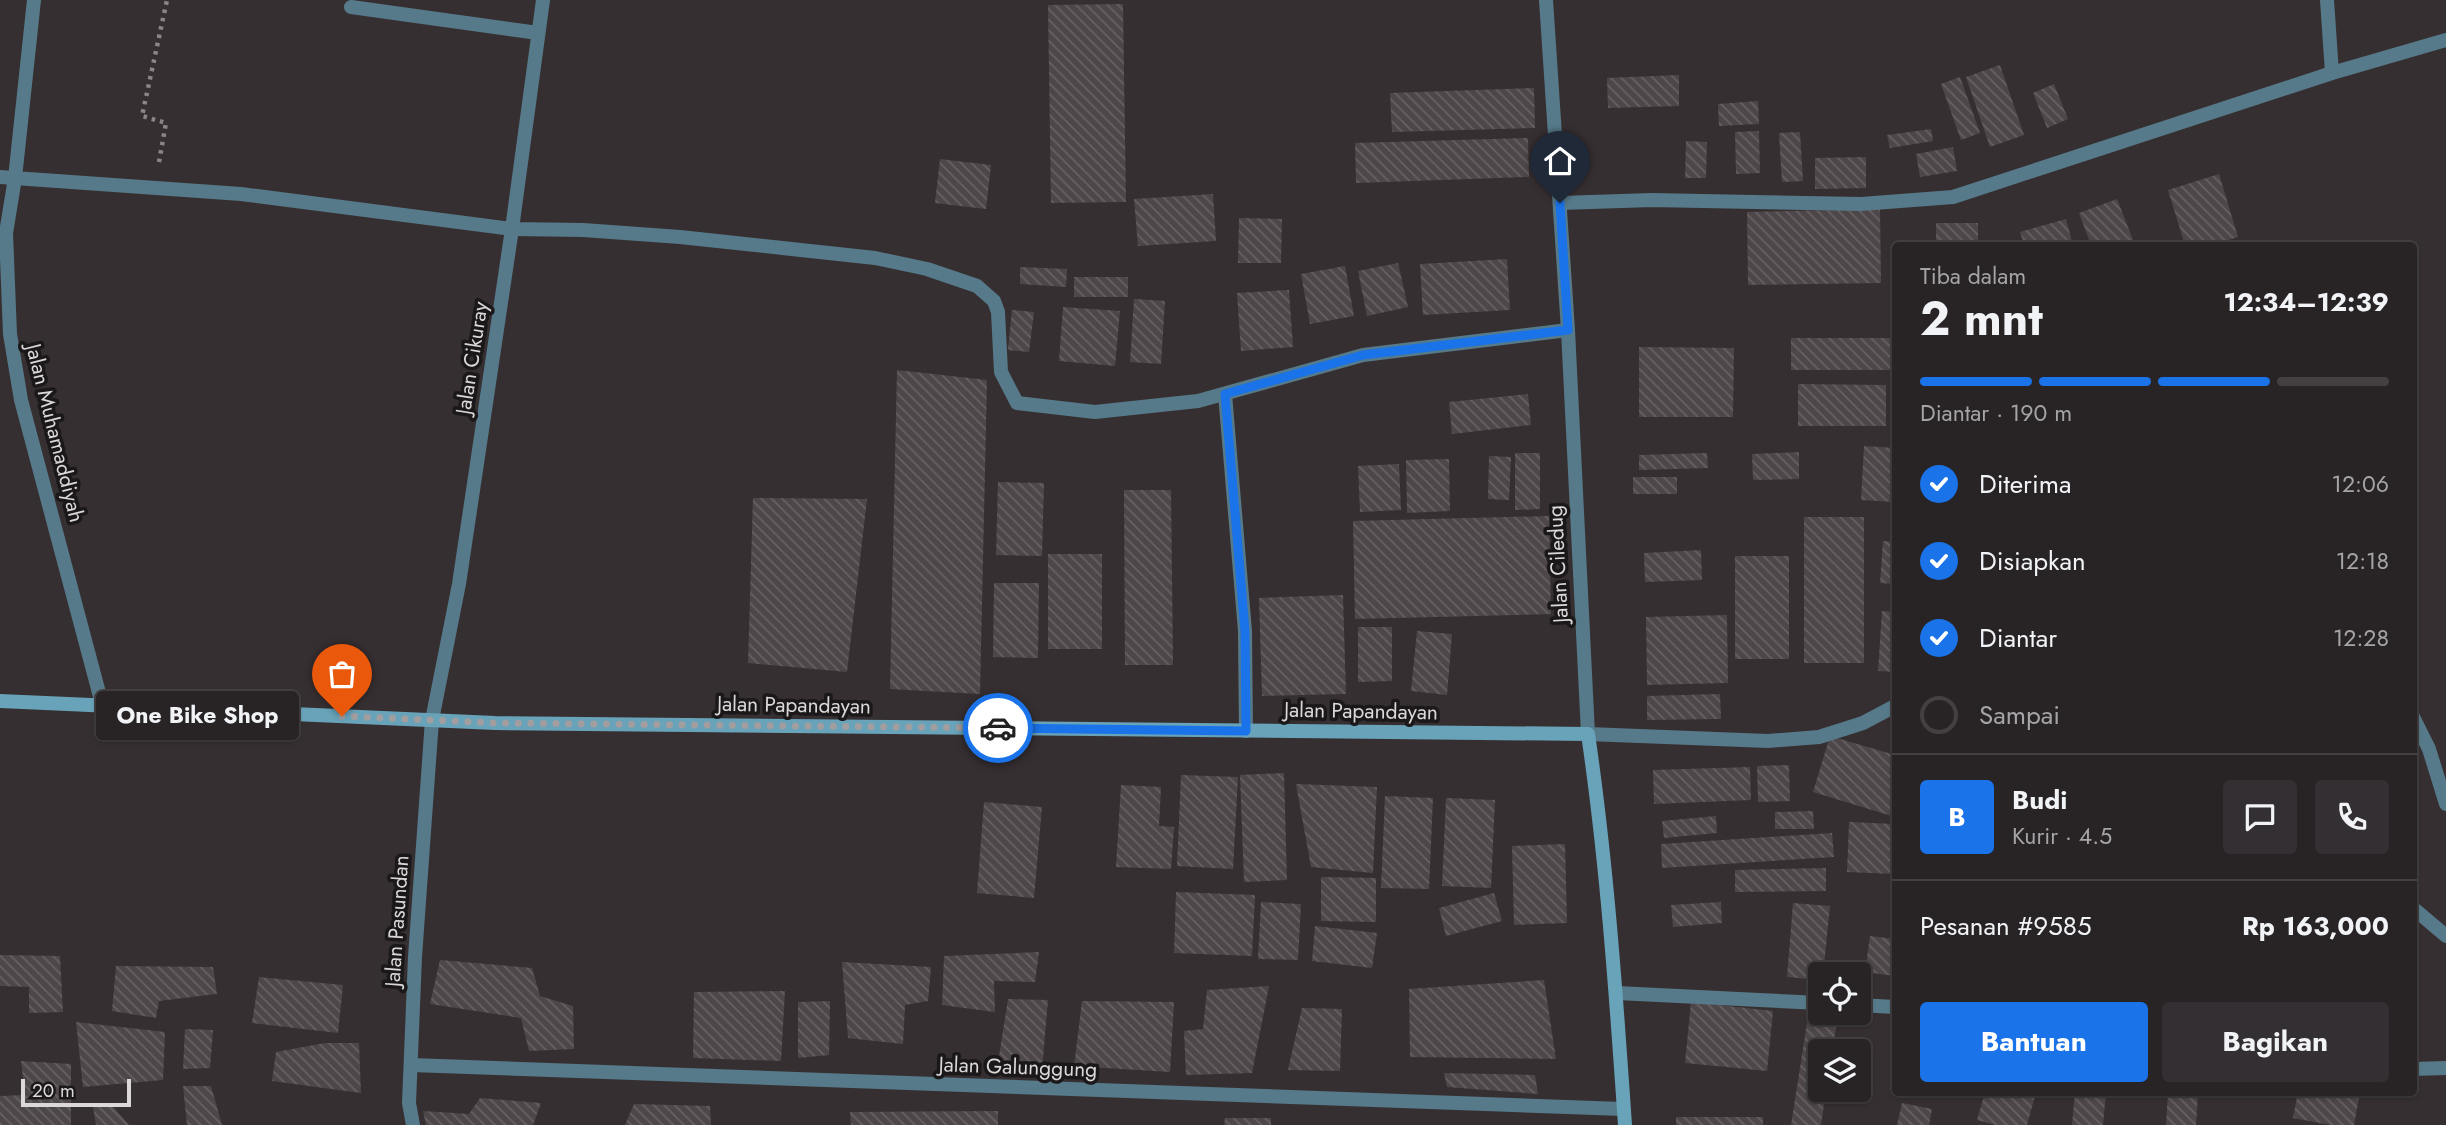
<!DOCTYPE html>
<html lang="id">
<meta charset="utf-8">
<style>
:root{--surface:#282325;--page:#342f32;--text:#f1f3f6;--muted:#a5a4a7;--line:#444042;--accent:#1a73e8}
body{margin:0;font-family:Jost,sans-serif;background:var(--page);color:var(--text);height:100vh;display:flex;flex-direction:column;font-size:26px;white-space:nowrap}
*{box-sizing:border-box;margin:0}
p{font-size:23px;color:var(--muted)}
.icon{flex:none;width:38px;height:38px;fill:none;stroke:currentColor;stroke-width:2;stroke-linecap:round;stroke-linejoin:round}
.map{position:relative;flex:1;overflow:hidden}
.side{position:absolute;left:1892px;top:242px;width:525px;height:854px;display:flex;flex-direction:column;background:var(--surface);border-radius:7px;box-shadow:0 2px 5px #0004,0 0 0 2px var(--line)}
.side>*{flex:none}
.fabs{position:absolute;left:1808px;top:962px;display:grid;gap:14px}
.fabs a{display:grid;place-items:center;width:63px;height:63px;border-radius:7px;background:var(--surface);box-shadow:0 2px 5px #0004,0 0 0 2px var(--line);font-size:35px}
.scale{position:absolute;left:21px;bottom:18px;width:110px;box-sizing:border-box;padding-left:7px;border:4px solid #dcd8d9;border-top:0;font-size:19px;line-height:24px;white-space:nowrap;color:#dcd8d9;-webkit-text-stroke:5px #1b1819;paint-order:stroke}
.pin{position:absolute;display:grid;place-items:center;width:60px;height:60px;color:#fff;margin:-72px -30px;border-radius:50% 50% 50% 0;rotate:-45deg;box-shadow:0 0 7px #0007}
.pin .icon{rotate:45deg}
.courier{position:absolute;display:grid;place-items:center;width:70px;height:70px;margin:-35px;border:5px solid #1a73e8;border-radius:50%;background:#fff;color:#222;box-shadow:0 2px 9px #0007}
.bubble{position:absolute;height:49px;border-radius:7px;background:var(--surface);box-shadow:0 2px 5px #0004,0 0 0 2px var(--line);font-size:23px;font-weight:700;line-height:49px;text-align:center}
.overview em{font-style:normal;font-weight:700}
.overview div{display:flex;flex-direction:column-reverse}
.overview{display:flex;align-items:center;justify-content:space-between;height:119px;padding:0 28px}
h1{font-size:46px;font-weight:700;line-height:52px}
.bar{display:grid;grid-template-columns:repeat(4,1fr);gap:10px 7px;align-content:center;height:84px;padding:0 28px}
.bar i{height:9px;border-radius:5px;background:var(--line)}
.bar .active{background:var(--accent)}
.bar p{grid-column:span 4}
.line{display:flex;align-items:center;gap:18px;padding:0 28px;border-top:2px solid var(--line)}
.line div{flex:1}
.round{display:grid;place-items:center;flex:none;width:74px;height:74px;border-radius:7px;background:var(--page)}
ol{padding:0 28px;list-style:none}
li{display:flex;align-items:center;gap:21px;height:77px}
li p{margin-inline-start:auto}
li .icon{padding:7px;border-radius:50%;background:var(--accent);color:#fff;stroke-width:4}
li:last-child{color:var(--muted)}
li i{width:38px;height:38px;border:4px solid var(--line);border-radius:50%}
.button{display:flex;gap:14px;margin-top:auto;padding:14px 28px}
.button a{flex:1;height:80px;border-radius:7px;background:var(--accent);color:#fff;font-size:28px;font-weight:700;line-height:80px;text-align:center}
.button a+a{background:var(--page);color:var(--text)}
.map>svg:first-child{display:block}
</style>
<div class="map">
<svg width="2446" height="1125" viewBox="0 0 2446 1125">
<defs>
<pattern id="building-back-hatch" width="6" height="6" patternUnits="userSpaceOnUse" patternTransform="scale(1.75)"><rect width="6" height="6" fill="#4e4749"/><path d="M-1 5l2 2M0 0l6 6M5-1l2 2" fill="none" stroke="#676163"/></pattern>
</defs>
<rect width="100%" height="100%" fill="#362f31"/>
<path fill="url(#building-back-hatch)" d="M1123 4 1126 202 1051 203 1048 5Z
M2000 65 2024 135 1990 147 1966 77Z
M1679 75V106L1608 108 1607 78Z
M1960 77 1980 133 1961 140 1941 84Z
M2054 84 2068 119 2047 128 2033 93Z
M1534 88 1535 128 1392 132 1390 93Z
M1758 101 1759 124 1719 126 1718 104Z
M1931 129 1933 141 1890 148 1887 135Z
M1759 131 1760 173 1736 174 1735 132Z
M1800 132 1803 181 1782 182 1779 133Z
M1528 138 1529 177 1356 183 1355 143Z
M1686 141 1707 142 1706 178H1685Z
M1953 147 1957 171 1920 177 1916 154Z
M1866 157V188L1815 189V158Z
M940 159 991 165 986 209 935 203Z
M2219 174 2238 237 2212 245H2185L2168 190Z
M1213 194 1216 241 1138 246 1134 199Z
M2117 199 2135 245H2091L2079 213Z
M1880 209 1881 283 1748 285 1747 212Z
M1239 218 1282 219 1281 263H1238Z
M2066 219 2073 245H2024L2020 232Z
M1936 223H1978V245H1936Z
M1507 259 1510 310 1423 315 1420 264Z
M1398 263 1408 307 1367 316 1358 271Z
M1345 266 1354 316 1310 324 1301 274Z
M1020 267 1067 269 1066 287 1020 284Z
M1074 277H1128V297H1074Z
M1289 290 1293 347 1241 351 1237 293Z
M1134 299 1165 301 1161 364 1130 362Z
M1063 307 1120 311 1115 366 1059 361Z
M1012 310 1034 312 1029 352 1008 350Z
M1791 338H1892V370H1791Z
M1639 347 1734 348 1733 417H1639Z
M897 370 987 380 980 694 890 689Z
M1798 384 1886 385V426H1798Z
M1528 394 1531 425 1452 434 1449 402Z
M1864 446 1895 448V502L1861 500Z
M1799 452V479L1753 480 1752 454Z
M1515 453H1540V509L1515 510Z
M1707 453 1708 468 1639 470V455Z
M1489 456 1511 457 1509 500 1488 499Z
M1449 459 1450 511 1407 513 1406 460Z
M1399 464 1401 510 1360 512 1358 466Z
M1633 477H1677V494H1633Z
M998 482 1044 483 1042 556 996 555Z
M1124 490H1171L1173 665H1125Z
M753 498 867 499 847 672 748 663Z
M1549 516 1551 614 1355 619 1353 521Z
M1804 517H1864V663H1804Z
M1883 541 1895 542V584L1880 583Z
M1701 550 1702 580 1645 582 1644 553Z
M1048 554H1102V649H1048Z
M1735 556H1789V659H1735Z
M994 583H1039L1038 658 993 657Z
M1343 595 1346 694 1262 696 1259 598Z
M1882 611 1895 612V672L1878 671Z
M1727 615 1728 683 1647 685 1646 617Z
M1358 627H1392V681L1358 682Z
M1417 631 1452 634 1447 695 1411 691Z
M1720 694 1721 719 1647 720V696Z
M1830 736 1895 755V817L1813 792Z
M1789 765 1790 801 1758 802 1757 766Z
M1750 767 1751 800 1654 804 1653 770Z
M1284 773 1287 880 1244 882 1240 775Z
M1181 775 1238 777 1233 869 1177 866Z
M1296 784 1377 787 1373 873 1311 867Z
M1121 785 1161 787 1159 826 1174 827 1171 869 1116 867Z
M1385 796 1433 798 1429 889 1381 888Z
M1446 798 1495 800 1491 888 1442 886Z
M984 802 1042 807 1034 898 977 893Z
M1813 811 1814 829H1775V812Z
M1716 816 1717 833 1664 838 1662 821Z
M1849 822 1895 824V874L1847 872Z
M1832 833 1834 857 1662 868 1661 844Z
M1565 844 1567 923 1514 925 1512 846Z
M1826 868V891L1735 892V870Z
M1321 877 1376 878V922L1321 921Z
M1176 892 1255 895 1252 956 1174 953Z
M1494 893 1502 921 1446 936 1439 908Z
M1261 902 1301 904 1298 960 1258 959Z
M1721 902 1722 923 1673 927 1671 905Z
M1793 903 1830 906 1823 975H1820V980L1787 977Z
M1315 926 1377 933 1372 968 1312 961Z
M1870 936 1895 939V976L1865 972Z
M1039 952 1035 982 994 981 995 1012 942 1005 944 956Z
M0 955 60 956 63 1012 29 1013V987L0 986Z
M440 960 532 968 540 996 573 1006 574 1049 529 1051 521 1018 430 1004Z
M842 962 931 967 928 1001 905 1005 903 1044 848 1038Z
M116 966 213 967 217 994 159 1001 156 1018 112 1011Z
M259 977 343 985 338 1033 252 1023Z
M1544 980 1556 1059 1410 1057 1409 989Z
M1269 986 1252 1073 1186 1075 1184 1031 1203 1029 1207 990Z
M785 991 781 1061 693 1058 694 992Z
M1008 999 1048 1000 1042 1070 997 1069Z
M830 1001 829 1055 798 1058V1002Z
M1082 1001 1174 1002 1170 1072 1074 1066Z
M1691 1002 1773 1011 1767 1071 1685 1063Z
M1302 1008 1342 1009 1340 1071 1288 1070Z
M1808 1017 1837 1021 1832 1052H1820V1090H1826L1821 1125H1791Z
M76 1022 165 1032 163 1080 83 1087Z
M185 1029 213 1030 210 1068 183 1069Z
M325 1043H359L361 1093 272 1081 276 1052Z
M21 1061 71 1064V1125H0V1096L25 1095Z
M1444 1073 1535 1075 1538 1094 1447 1087Z
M183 1086H211L222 1125H187Z
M1985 1092H2036L2027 1125H1996L1977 1120Z
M2075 1092H2106L2103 1125H2072Z
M2168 1092H2198L2196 1125H2166Z
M2298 1092H2360L2354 1125H2331L2293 1118Z
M480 1098 541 1103 533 1125H426L423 1111 469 1114Z
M1902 1103 1932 1109 1929 1125H1897Z
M111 1104 129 1125H96L93 1106Z
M634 1104 710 1106 711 1125H625Z
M998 1111V1125H851L850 1112Z
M1676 1117H1763V1125H1676Z
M1225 1118H1271V1125H1224Z"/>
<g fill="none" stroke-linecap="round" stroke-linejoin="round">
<path stroke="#8b8587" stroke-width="4.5" stroke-dasharray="3.5 5" stroke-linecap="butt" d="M159 162 166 123 142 116 167 0"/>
<path stroke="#567a89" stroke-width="14" d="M1225 394 1245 631 1246 731"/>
<path stroke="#567a89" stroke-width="14" d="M34 0 15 178 6 233 10 334 21 400 102 704
M2327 0 2332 73
M351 7 538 33
M0 177 241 194 512 229 583 230 680 237 875 258 927 269 977 286 994 301 998 312 1001 372 1017 403 1095 412 1198 401 1363 355 1568 330
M1560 203 1652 200 1861 204 1953 197 2332 73 2446 40
M2413 717 2429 749 2446 804
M1588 734 1768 741 1819 737 1863 723 1895 706
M2413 908 2446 936
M1617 993 1820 1003
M1858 1005 1895 1007
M411 1065 1623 1109
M2413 1069 2446 1068"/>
<path stroke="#567a89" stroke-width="14" d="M1546 0 1568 330 1588 734
M413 1125 409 1103 415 957 432 720 459 584 512 229 543 0"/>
<path stroke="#68a3ba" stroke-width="14" d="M0 701 495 723 1588 734C1607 864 1616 994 1625 1125"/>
</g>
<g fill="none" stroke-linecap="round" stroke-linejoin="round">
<path stroke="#a29d9e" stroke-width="7" stroke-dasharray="0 12.6" d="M342 716 495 723 998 728"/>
<path stroke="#1a73e8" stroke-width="9" d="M998 728 1246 731 1245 631 1225 394 1363 355 1568 330 1560 203"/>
</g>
<g text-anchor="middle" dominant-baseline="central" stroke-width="7" stroke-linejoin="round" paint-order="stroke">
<g font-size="21" fill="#dcd8d9" stroke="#1b1819">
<text transform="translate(472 358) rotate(-81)">Jalan Cikuray</text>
<text transform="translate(55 433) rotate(76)">Jalan Muhamaddiyah</text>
<text transform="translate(1558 564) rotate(-93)">Jalan Ciledug</text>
<text transform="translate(794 705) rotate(1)">Jalan Papandayan</text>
<text transform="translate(1361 711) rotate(1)">Jalan Papandayan</text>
<text transform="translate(397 921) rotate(-86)">Jalan Pasundan</text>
<text transform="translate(1018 1067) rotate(2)">Jalan Galunggung</text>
</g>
</g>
</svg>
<div class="fabs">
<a><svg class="icon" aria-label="locate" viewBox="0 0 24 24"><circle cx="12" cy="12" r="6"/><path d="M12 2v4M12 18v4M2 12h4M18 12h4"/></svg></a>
<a><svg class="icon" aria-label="layers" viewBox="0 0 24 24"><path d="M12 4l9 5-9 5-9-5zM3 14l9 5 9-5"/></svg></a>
</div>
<div class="scale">20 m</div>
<div class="pin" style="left:342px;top:716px;background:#ea580c"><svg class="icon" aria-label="bag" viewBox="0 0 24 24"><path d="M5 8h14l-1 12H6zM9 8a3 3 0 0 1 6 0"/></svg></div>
<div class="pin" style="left:1560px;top:203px;background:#1f2937"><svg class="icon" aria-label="home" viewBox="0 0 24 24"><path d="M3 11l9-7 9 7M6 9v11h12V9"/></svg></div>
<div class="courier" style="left:998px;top:728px"><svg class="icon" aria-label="car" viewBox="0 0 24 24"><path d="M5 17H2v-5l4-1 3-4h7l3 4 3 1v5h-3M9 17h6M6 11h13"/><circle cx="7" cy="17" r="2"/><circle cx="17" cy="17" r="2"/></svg></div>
<div class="bubble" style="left:96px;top:691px;width:203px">One Bike Shop</div>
<section class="side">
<div class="overview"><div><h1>2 mnt</h1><p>Tiba dalam</p></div><em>12:34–12:39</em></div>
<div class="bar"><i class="active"></i><i class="active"></i><i class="active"></i><i></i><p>Diantar · 190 m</p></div>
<ol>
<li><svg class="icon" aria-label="check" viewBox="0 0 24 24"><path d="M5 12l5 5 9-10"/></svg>Diterima<p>12:06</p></li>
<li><svg class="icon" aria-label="check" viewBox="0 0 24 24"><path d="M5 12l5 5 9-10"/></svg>Disiapkan<p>12:18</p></li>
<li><svg class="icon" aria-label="check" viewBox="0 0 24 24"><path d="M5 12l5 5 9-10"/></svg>Diantar<p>12:28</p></li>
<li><i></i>Sampai</li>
</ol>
<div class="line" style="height:126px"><b class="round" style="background:var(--accent);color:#fff">B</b><div><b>Budi</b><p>Kurir · 4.5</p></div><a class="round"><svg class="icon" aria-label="chat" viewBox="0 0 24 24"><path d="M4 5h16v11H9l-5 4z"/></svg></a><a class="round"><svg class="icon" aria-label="phone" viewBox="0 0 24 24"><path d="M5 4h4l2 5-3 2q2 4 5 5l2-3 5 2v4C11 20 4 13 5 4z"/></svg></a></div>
<div class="line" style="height:91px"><div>Pesanan #9585</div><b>Rp 163,000</b></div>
<div class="button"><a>Bantuan</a><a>Bagikan</a></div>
</section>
</div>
